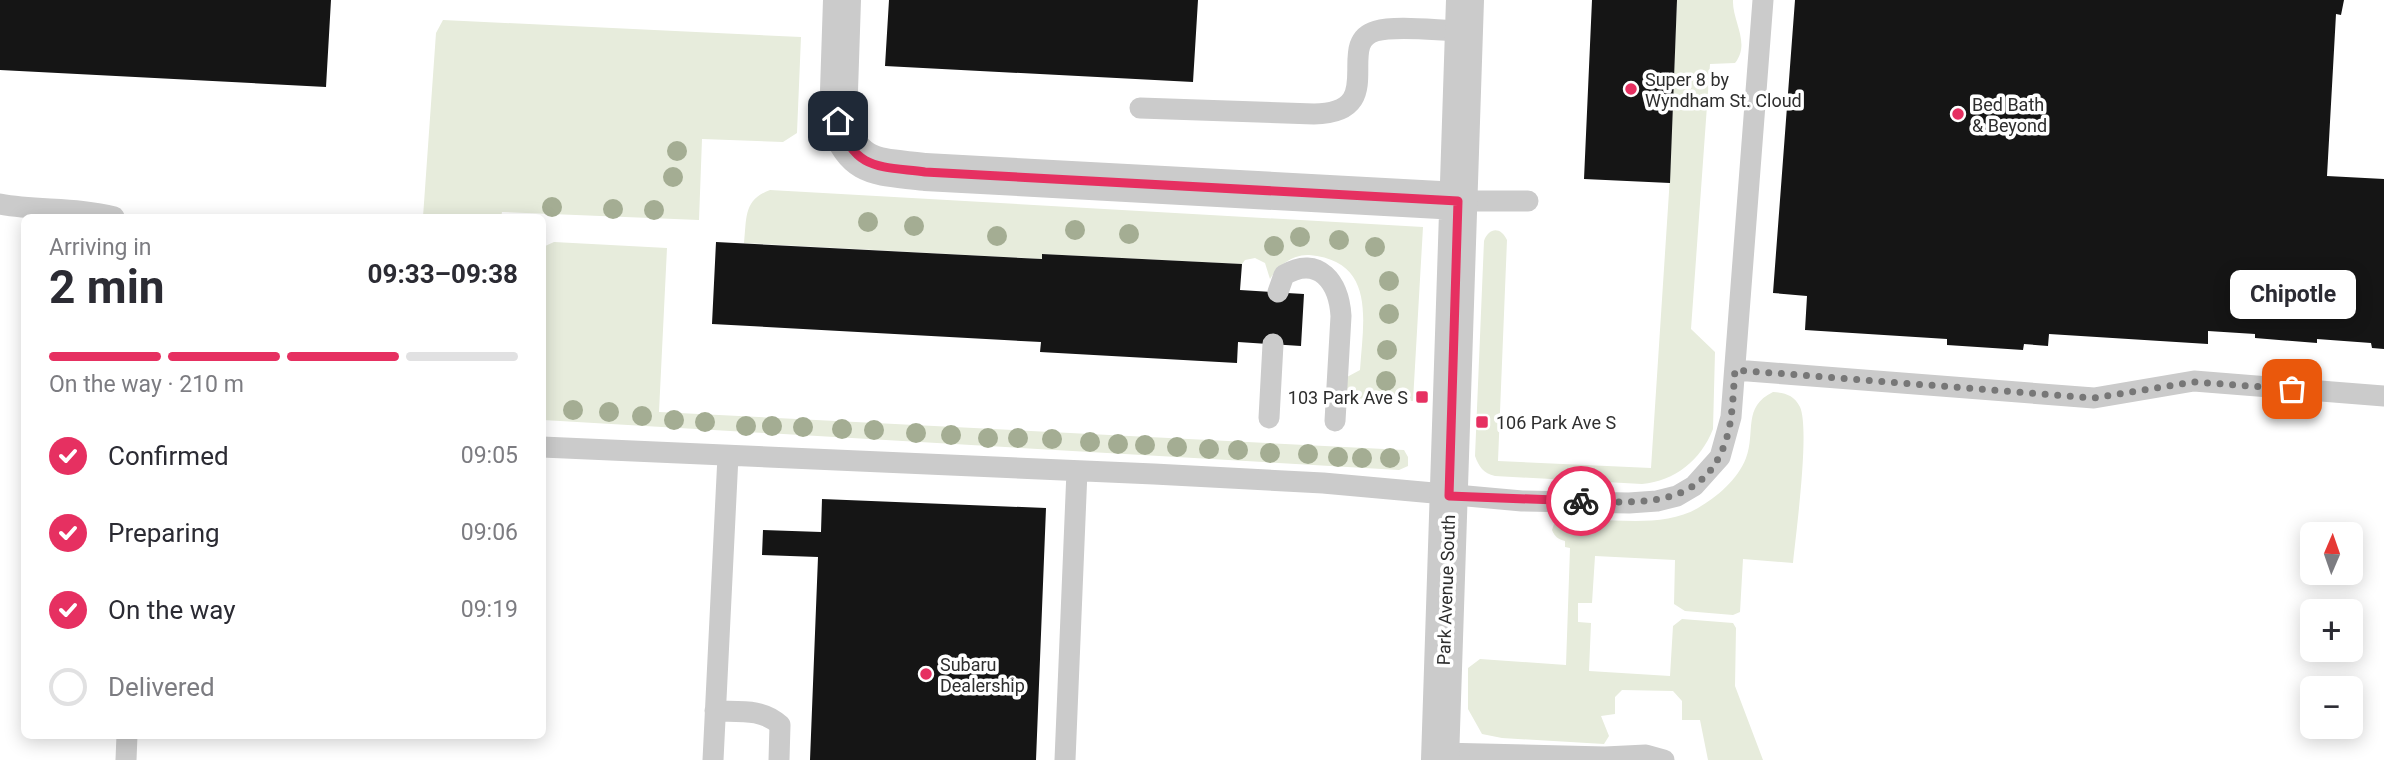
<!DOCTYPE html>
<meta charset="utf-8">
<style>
:root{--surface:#fff;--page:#f2f2f3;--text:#2b2b33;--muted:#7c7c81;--line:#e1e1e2;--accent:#e63061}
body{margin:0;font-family:Roboto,sans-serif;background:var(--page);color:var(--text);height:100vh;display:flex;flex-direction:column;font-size:26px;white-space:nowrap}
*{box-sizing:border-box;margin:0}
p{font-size:23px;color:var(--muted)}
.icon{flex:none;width:38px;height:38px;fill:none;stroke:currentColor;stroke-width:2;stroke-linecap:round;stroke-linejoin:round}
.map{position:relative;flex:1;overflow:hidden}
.drawer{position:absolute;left:21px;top:214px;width:525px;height:525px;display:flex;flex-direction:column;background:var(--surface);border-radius:10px;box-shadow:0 4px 18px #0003}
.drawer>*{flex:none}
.needle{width:46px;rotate:2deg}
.tools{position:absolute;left:2300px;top:522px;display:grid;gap:14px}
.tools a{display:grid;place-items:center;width:63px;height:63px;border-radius:10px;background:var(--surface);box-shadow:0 4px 18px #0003;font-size:35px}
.pin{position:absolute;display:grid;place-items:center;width:60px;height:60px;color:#fff;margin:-30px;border-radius:14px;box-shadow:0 4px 10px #0006}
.courier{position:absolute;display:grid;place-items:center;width:70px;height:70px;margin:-35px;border:5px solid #e63061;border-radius:50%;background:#fff;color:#222;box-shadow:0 2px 9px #0007}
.bubble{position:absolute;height:49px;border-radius:10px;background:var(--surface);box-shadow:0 4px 18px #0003;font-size:23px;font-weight:700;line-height:49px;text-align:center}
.overview em{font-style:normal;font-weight:700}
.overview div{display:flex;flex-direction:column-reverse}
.overview{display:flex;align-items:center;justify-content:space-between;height:119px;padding:0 28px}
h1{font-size:46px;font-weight:700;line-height:52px}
.bar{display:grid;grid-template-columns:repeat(4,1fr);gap:10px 7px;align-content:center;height:84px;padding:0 28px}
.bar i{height:9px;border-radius:5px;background:var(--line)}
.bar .on{background:var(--accent)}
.bar p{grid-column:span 4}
ol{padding:0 28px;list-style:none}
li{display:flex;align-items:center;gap:21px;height:77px}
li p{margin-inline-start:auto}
li .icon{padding:7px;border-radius:50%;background:var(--accent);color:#fff;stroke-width:4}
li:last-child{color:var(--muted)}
li i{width:38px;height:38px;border:4px solid var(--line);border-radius:50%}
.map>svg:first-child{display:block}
</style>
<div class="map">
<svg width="2384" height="760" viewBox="0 0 2384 760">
<rect width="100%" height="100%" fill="#fff"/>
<path fill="#e7ecdc" d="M1677 0H1733C1732 21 1751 43 1735 63L1710 64 1691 329 1715 352 1713 429C1701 460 1675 481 1642 484L1495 476C1483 473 1479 467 1475 456L1484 241C1489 227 1501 227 1507 240L1498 461 1651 468 1669 192Z
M443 20 801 37 797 133 783 142 702 139 699 220 502 212 501 217H423L436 33Z
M770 190 1423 227 1413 401 1350 398 1345 392 1347 377 1360 370C1363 322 1377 261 1309 255 1293 254 1278 266 1270 279L1265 263 1255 258 1245 260 1242 264 1043 254 1042 259 744 243C747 218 743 200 770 190Z
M554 242 667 248 659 412 1404 450 1408 457V466L1399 470 543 420V247Z
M1773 392C1785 393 1794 395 1800 407 1810 429 1796 533 1793 563L1743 559 1740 612 1733 615 1685 611 1674 604 1675 560 1595 556 1592 603H1578V622L1591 623 1589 671 1670 676 1673 626 1682 619 1733 623 1736 628 1735 686 1763 760H1708L1700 720H1682V701L1673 691 1622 690 1615 697V714L1601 716 1609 736 1604 744 1502 738 1482 734 1468 709V668L1480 659 1566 665 1570 548 1565 547V541C1558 539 1555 537 1552 530L1554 524C1566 519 1579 521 1592 520 1627 520 1667 526 1698 508 1717 497 1738 479 1746 458 1756 432 1742 407 1773 392Z"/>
<path fill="#151515" d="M0 0H331L326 87 0 70Z
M889 0H1198L1193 82 885 66Z
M1592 0H1677L1670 183 1584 179Z
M1795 0H2344L2341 15 2336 14 2327 176 2384 179V349L2372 348 2371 343 2317 339V343L2255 338V334L2208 331V344L2049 334 2048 346 2024 344 2023 350 1947 345V339L1805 330 1807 296 1773 293Z
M716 242 1042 259V254L1242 264 1240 290 1304 294 1301 346 1238 342 1237 363 1040 352 1041 342 712 324Z
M822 499 1046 508 1036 760H810L818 557 762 555 763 530 821 532Z"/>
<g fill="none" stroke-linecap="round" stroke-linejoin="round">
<path stroke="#cbcbcb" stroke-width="21" d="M1140 108 1314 114C1391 113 1333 43 1376 31 1397 25 1440 31 1464 31
M1458 201H1528
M0 204C37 211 77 207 114 217
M1278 292 1284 275C1319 254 1339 283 1341 316L1335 421
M1735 370 2094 398 2194 381 2384 396
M1269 418 1273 344
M542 447 1154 474 1323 483 1522 501 1629 503 1657 501 1677 496 1694 486 1720 457 1731 417 1763 0
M715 711C738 712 762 708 780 725L779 760
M1440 753 1605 757 1646 755 1664 760
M126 760 127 735
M713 760 728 456
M1065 760 1077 471"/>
<path stroke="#cbcbcb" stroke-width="38" d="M842 0 838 121C855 171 878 166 925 172L1458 201
M1440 760 1465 0"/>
</g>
<g fill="#a4ad93">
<circle cx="677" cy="151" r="10"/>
<circle cx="673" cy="177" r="10"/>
<circle cx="552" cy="207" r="10"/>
<circle cx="613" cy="209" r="10"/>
<circle cx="654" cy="210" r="10"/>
<circle cx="868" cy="222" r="10"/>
<circle cx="914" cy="226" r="10"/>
<circle cx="1075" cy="230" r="10"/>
<circle cx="1129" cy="234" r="10"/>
<circle cx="997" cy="236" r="10"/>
<circle cx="1300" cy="237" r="10"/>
<circle cx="1339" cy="240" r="10"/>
<circle cx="1274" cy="246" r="10"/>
<circle cx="1375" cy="247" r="10"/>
<circle cx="1389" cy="281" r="10"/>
<circle cx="1389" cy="314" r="10"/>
<circle cx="1387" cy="350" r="10"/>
<circle cx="1386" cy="381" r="10"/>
<circle cx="573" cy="410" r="10"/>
<circle cx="609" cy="412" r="10"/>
<circle cx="642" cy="416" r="10"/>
<circle cx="674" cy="420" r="10"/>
<circle cx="705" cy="422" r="10"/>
<circle cx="746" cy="426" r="10"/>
<circle cx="772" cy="426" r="10"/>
<circle cx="803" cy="427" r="10"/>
<circle cx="842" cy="429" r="10"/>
<circle cx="874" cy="430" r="10"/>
<circle cx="916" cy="433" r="10"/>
<circle cx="951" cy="435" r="10"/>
<circle cx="988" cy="438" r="10"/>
<circle cx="1018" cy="438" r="10"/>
<circle cx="1052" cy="439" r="10"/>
<circle cx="1090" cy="442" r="10"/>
<circle cx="1118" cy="444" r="10"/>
<circle cx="1145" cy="445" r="10"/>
<circle cx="1177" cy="447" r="10"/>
<circle cx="1209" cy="449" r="10"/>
<circle cx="1238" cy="450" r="10"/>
<circle cx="1270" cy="453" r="10"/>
<circle cx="1308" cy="454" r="10"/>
<circle cx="1338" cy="457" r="10"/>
<circle cx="1362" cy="458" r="10"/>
<circle cx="1390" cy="458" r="10"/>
</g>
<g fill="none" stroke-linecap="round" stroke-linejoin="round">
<path stroke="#777" stroke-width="7" stroke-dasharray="0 12.6" d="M1581 501C1640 503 1704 509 1726 440 1733 418 1733 393 1735 370L2094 398 2194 382 2292 389"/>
<path stroke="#e63061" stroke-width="9" d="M838 121C855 171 879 166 925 172L1458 201 1449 496 1581 501"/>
</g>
<g fill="#e63061" stroke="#fff" stroke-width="2.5">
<circle cx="1631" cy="89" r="7"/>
<circle cx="1958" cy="114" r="7"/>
<rect x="1415" y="390" width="14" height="14" rx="3.5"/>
<rect x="1475" y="415" width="14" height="14" rx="3.5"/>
<circle cx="926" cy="674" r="7"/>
</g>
<g text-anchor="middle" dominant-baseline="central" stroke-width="7" stroke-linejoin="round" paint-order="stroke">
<g font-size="18" fill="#2e2e2e" stroke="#fff" text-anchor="start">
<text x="1645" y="79">Super 8 by<tspan x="1645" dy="21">Wyndham St. Cloud</tspan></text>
<text x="1972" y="104">Bed Bath<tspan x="1972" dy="21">&amp; Beyond</tspan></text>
<text x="1408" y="397" text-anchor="end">103 Park Ave S</text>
<text x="1496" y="422">106 Park Ave S</text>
<text x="940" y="664">Subaru<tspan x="940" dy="21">Dealership</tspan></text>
</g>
<g font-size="18" fill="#2e2e2e" stroke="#fff">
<text transform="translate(1446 590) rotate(-88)">Park Avenue South</text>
</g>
</g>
</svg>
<div class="tools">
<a><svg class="needle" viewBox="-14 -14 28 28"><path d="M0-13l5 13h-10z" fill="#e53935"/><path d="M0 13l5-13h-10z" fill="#7c7c81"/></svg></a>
<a>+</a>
<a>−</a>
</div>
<div class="pin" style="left:2292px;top:389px;background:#ea580c"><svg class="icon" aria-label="bag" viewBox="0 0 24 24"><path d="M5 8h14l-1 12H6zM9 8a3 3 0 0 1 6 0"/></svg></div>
<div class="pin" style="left:838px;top:121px;background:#1f2937"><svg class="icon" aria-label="home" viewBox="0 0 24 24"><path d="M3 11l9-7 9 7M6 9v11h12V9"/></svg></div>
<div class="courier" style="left:1581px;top:501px"><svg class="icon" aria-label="bike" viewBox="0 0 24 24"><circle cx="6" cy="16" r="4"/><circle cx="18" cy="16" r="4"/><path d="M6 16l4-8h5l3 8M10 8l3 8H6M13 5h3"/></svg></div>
<div class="bubble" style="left:2230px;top:270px;width:126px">Chipotle</div>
<section class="drawer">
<div class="overview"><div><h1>2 min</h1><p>Arriving in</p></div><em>09:33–09:38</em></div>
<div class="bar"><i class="on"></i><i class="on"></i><i class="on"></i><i></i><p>On the way · 210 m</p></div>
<ol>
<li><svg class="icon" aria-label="check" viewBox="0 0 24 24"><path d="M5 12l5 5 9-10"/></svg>Confirmed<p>09:05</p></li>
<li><svg class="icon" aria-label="check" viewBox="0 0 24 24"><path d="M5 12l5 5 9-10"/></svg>Preparing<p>09:06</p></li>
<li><svg class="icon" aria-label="check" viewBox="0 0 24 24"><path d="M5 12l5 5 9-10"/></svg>On the way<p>09:19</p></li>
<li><i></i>Delivered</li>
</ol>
</section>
</div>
